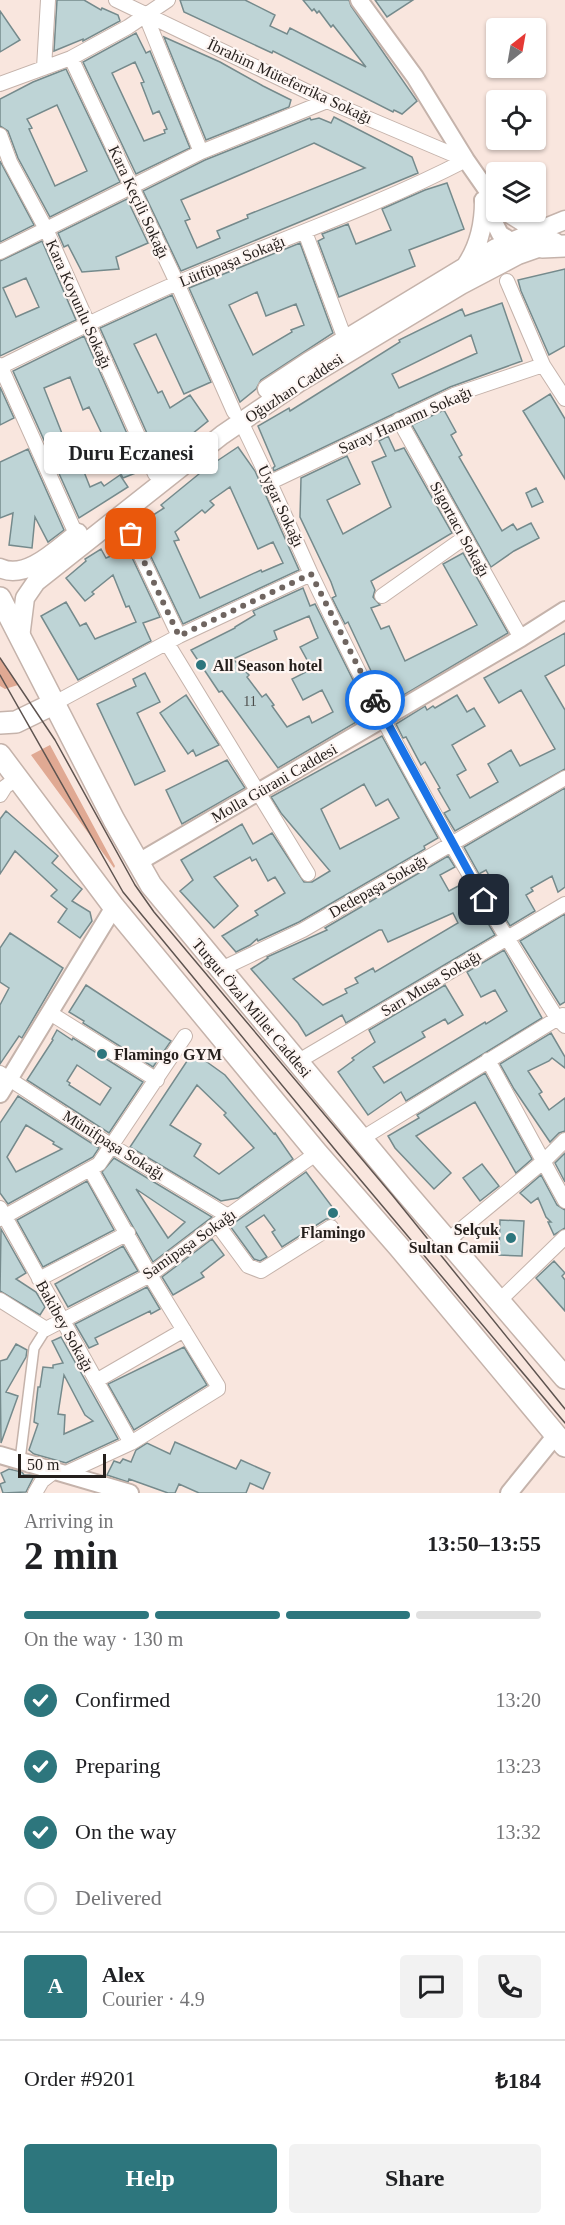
<!DOCTYPE html>
<meta charset="utf-8">
<style>
:root{--surface:#fff;--page:#f2f2f2;--text:#202124;--muted:#757577;--line:#e0e0e0;--accent:#2d767d}
body{margin:0;font-family:Georgia,serif;background:var(--page);color:var(--text);height:100vh;display:flex;flex-direction:column;font-size:22px;white-space:nowrap}
*{box-sizing:border-box;margin:0}
p{font-size:20px;color:var(--muted)}
.icon{flex:none;width:33px;height:33px;fill:none;stroke:currentColor;stroke-width:2;stroke-linecap:round;stroke-linejoin:round}
.map{position:relative;height:1493px;overflow:hidden}
.sheet{display:flex;flex-direction:column;background:var(--surface);flex:1}
.sheet>*{flex:none}
.needle{width:39px;rotate:31deg}
.tools{position:absolute;left:486px;top:18px;display:grid;gap:12px}
.tools a{display:grid;place-items:center;width:60px;height:60px;border-radius:6px;background:var(--surface);box-shadow:0 2px 4px #0004;font-size:30px}
.scale{position:absolute;left:18px;bottom:15px;width:88px;box-sizing:border-box;padding-left:6px;border:3px solid #251f1c;border-top:0;font-size:16px;line-height:21px;white-space:nowrap;color:#251f1c;-webkit-text-stroke:4px #fef6f3;paint-order:stroke}
.pin{position:absolute;display:grid;place-items:center;width:51px;height:51px;color:#fff;margin:-26px;border-radius:12px;box-shadow:0 3px 9px #0006}
.courier{position:absolute;display:grid;place-items:center;width:60px;height:60px;margin:-30px;border:4px solid #1a73e8;border-radius:50%;background:#fff;color:#222;box-shadow:0 2px 8px #0007}
.bubble{position:absolute;height:42px;border-radius:6px;background:var(--surface);box-shadow:0 2px 4px #0004;font-size:20px;font-weight:700;line-height:42px;text-align:center}
.summary em{font-style:normal;font-weight:700}
.summary div{display:flex;flex-direction:column-reverse}
.summary{display:flex;align-items:center;justify-content:space-between;height:102px;padding:0 24px}
h1{font-size:39px;font-weight:700;line-height:45px}
.bar{display:grid;grid-template-columns:repeat(4,1fr);gap:9px 6px;align-content:center;height:72px;padding:0 24px}
.bar i{height:8px;border-radius:4px;background:var(--line)}
.bar .on{background:var(--accent)}
.bar p{grid-column:span 4}
.line{display:flex;align-items:center;gap:15px;padding:0 24px;border-top:2px solid var(--line)}
.line div{flex:1}
.round{display:grid;place-items:center;flex:none;width:63px;height:63px;border-radius:6px;background:var(--page)}
ol{padding:0 24px;list-style:none}
li{display:flex;align-items:center;gap:18px;height:66px}
li p{margin-inline-start:auto}
li .icon{padding:6px;border-radius:50%;background:var(--accent);color:#fff;stroke-width:4}
li:last-child{color:var(--muted)}
li i{width:33px;height:33px;border:3px solid var(--line);border-radius:50%}
.button{display:flex;gap:12px;margin-top:auto;padding:12px 24px}
.button a{flex:1;height:69px;border-radius:6px;background:var(--accent);color:#fff;font-size:24px;font-weight:700;line-height:69px;text-align:center}
.button a+a{background:var(--page);color:var(--text)}
.map>svg:first-child{display:block}
</style>
<div class="map">
<svg width="565" height="1493" viewBox="0 0 565 1493">
<rect width="100%" height="100%" fill="#f9e6de"/>
<path fill="#e0a993" d="M0 657 18 685 5 689 0 686Z
M50 745 115 866 114 868 31 755Z"/>
<path fill="#bed4d6" stroke="#758a8c" stroke-width="1.5" fill-rule="evenodd" d="M57 0H84L101 10 102 8 118 15 120 21 83 41V39L54 51Z
M180 0H245L275 15 270 26 287 34 290 28 366 67 333 25 331 27 319 11 317 13 314 9 312 11 303 0H349L351 6 417 101 402 114 394 110 393 112 273 51 272 53 184 12Z
M375 0H413L387 17Z
M0 11 20 40 0 52Z
M136 33 146 53 150 51 190 148 136 174 83 62ZM135 62 144 82 141 83 153 114 159 111 167 129 164 130 165 133 144 141 112 73Z
M164 37 220 62 263 86 291 100 289 107 206 140Z
M66 69 120 182 50 217 18 158 8 131 0 126V99L33 82ZM57 105 87 171 55 186 29 129 32 128 27 119Z
M334 117 412 157 418 173 181 271 143 191 205 160 310 118 311 120 319 118 331 123ZM314 143 365 168 247 215 248 218 217 231 220 238 197 248 185 221 190 219 181 200Z
M0 161 34 225 0 242Z
M447 183 464 229 409 250 415 266 339 297 318 241 324 238 322 234 348 224 356 244 391 230 382 209 425 190Z
M127 199 148 243 116 257 119 269 82 272 68 245 64 247 58 233Z
M42 241 76 320 0 356V261ZM26 278 39 307 16 317 3 288Z
M300 243 333 333 261 380 256 389 240 402 189 288ZM257 292 266 316 296 304 304 325 291 330 292 332 253 355 229 305Z
M565 269V346L549 355 521 291 518 280Z
M172 295 211 382 184 394 156 334 134 344 158 393 162 391 170 408 190 395 208 421 176 447 177 449 158 458 100 328Z
M502 303 522 361 450 387 274 471 273 468 275 466 258 426 289 408 290 411 400 342 399 340 462 309 465 316ZM471 335 477 353 399 388 392 374Z
M84 336 143 470 123 478 89 407 83 410 70 377 44 388 63 436 69 434 90 487 101 482 104 486 120 475 128 487 79 518 13 371Z
M0 387 14 418 0 425Z
M550 394 565 419V479L523 411Z
M444 410 456 432 451 435 462 455 459 457 502 531 513 524 517 530 531 523 539 538 514 551 491 567 412 425Z
M388 436 395 451 404 448 452 533 371 581 375 590 373 597 380 605 371 608 381 629 389 626 405 661 477 625 443 564 463 553 508 633 387 705 348 622 345 624 332 598 336 596 331 582 300 517 301 478 347 456 360 484 327 500 343 534 391 507 372 462 386 456 379 441Z
M238 447 255 471 299 570 183 624 144 542 147 541 139 524 164 508 161 505 205 469ZM230 487 258 549 273 542 283 563 262 572 261 570 200 598 174 541 179 540 175 532 202 510 205 513 214 505 210 501Z
M28 449 64 530 48 542 35 517 32 548 9 545 13 513 0 518V462Z
M536 488 543 502 532 507 526 493Z
M101 549 106 558 128 549 160 617 143 623 151 641 78 680 41 616 66 602 80 626 86 623 95 639 136 622 129 606 126 607 113 575 92 592 94 594 85 601 66 578 86 561 85 559Z
M303 588 310 606 315 604 370 714 278 768 222 691 219 692 191 650 235 628V627L255 615 253 611ZM309 616 318 638 300 647 312 669 292 679 303 700 322 690 333 712 312 723 309 716 287 727 272 706 274 705 266 694 262 697 247 677 249 675 233 659 277 639 274 631Z
M565 633V665L545 676 565 710V769L455 831 444 813 450 810 438 789 440 788 425 762 421 765 406 737 403 738 396 724 425 706 427 710 433 706 435 708 457 695 467 712 474 708 485 726 452 745 466 770 457 775 470 798 498 782 488 764 511 750 520 766 555 749 521 690 499 703 484 678Z
M145 673 160 702 137 713 165 771 135 785 97 704 136 686 133 679Z
M186 695 219 745 196 756 193 750 188 754 160 713Z
M382 736 438 838 424 846 425 849 299 922 258 941 257 939 250 945 236 952 222 936 258 915 255 911 285 893 275 877 268 881 256 859 252 861 250 857 214 877 238 906 214 928 180 891 193 880 181 860 242 824 253 844 272 833 304 882H312L330 871 281 813 271 797ZM364 784 376 806 388 799 399 818 340 849 321 809Z
M227 760 245 788 182 824 166 790Z
M565 788V887L558 892 552 876 531 888 533 891 526 895 535 911 510 926 500 909 505 906 486 870 479 874 464 847Z
M6 811 58 856 52 863 82 889 72 901 90 912 92 921 80 938 58 922 67 909 51 896 57 890 15 851 0 874V819Z
M448 856 455 867 440 875 449 891 464 883 495 935 346 1023 342 1015 306 1036 298 1023 251 969 268 958 267 957 327 930 325 928ZM453 913 458 923 375 972 373 968 355 978 358 983 345 989 347 993 323 1005 293 979 379 930H382L388 942Z
M565 914V1002L560 1005 520 941Z
M10 933 63 968 22 1038 19 1036 0 1064V1005L9 988 0 982V948Z
M504 950 542 1018 406 1101 401 1092 368 1115 338 1072 354 1060 352 1058 375 1042 369 1030 445 985 463 1015 448 1024 445 1019 422 1032 425 1037 373 1067 384 1083 485 1022 486 1024 507 1011 495 990 481 997 467 972Z
M86 985 171 1041 153 1067 83 1023 84 1021 69 1012Z
M57 1030 72 1040 73 1038 143 1082 109 1133 27 1080 53 1040 52 1039ZM77 1065 111 1088 100 1105 69 1085 70 1083 67 1081Z
M551 1033 565 1057V1068L552 1058 549 1061 528 1071 542 1092 539 1094 549 1110 565 1098V1131L559 1133 550 1142 514 1089 500 1064Z
M193 1052 225 1075 274 1134 275 1133 293 1159 238 1198 221 1201 130 1147ZM197 1085 226 1113 224 1115 254 1148 219 1174 194 1156 201 1144 170 1125Z
M485 1073 532 1159 516 1173 475 1102 416 1136 451 1173 434 1189 395 1148 388 1136 419 1118 417 1115Z
M18 1096 99 1148 93 1157 8 1204 0 1193V1123ZM26 1125 54 1142 53 1144 62 1149 16 1172 7 1157Z
M565 1153V1182L555 1163Z
M114 1158 212 1217 153 1262 102 1172ZM136 1189 185 1222 168 1238Z
M482 1164 499 1186 480 1201 463 1178Z
M306 1172 339 1216 335 1219H326L282 1247 272 1232 275 1230 264 1215 246 1227 267 1257 260 1261 254 1259 230 1226Z
M541 1175 557 1205 565 1210V1228L554 1235 548 1222H551L546 1217 538 1198 531 1203 520 1193Z
M87 1181 114 1230 43 1267 17 1220Z
M500 1220 524 1221 522 1256 499 1255Z
M1 1229 26 1273 16 1279 36 1292 45 1307 40 1315 0 1291Z
M212 1239 224 1255 201 1273 204 1277 173 1295 162 1277Z
M123 1246 138 1271 68 1307 55 1284Z
M554 1261 565 1273 562 1276 565 1280V1311L536 1278Z
M147 1287 160 1309 151 1314 150 1311 95 1338 98 1344 89 1348 75 1324Z
M61 1337 118 1439 66 1463 34 1454 29 1450 38 1424 34 1422 38 1387H40L43 1367 53 1368V1365L63 1363 52 1341ZM64 1375 85 1415 93 1421 64 1434 65 1415 58 1414Z
M16 1344 27 1350 26 1357 6 1392 18 1396 1 1443 0 1361 7 1359Z
M184 1347 207 1385 134 1430 108 1384Z
M175 1442 236 1469 241 1460 270 1473 263 1489 250 1483 246 1493H199L179 1484 175 1493H168L129 1479 128 1482 107 1475 114 1461 120 1463 123 1459 131 1462 136 1450 147 1443 170 1454Z
M9 1469 22 1472 24 1475H32L33 1478 26 1492 3 1493 0 1484 5 1482 1 1473Z"/>
<g fill="none" stroke-linecap="round" stroke-linejoin="round">
<g stroke="#c5b3ab" stroke-width="12">
<path id="pedestrian" d="M20 1460 34 1348 46 1329"/>
</g>
<g stroke="#c5b3ab" stroke-width="16">
<path id="minor" d="M116 0 327 101 466 160
M145 14 201 152
M71 58 177 283 234 412
M44 68 48 0
M0 84 71 58 128 27 168 0
M0 135 10 162 46 229 155 474
M305 232 345 339
M0 252 201 152 327 101
M507 281 543 365 565 399
M0 365 76 534
M0 367C59 338 117 309 177 283 273 242 373 208 466 160
M399 420 521 638
M241 422C266 472 288 523 311 574 383 727 466 876 557 1018L565 1026
M271 482 454 395 543 365
M121 514 179 636
M382 596 464 538
M167 643 308 874
M53 704 179 636 311 574
M0 795 5 787 17 778
M219 970 303 930 565 778
M50 1013 157 1080
M488 1060 565 1201
M297 1062 565 904
M0 1073 112 1146 228 1216
M361 1139 563 1015
M0 1208 131 1443
M0 1219 99 1164 185 1036
M217 1224 248 1266 261 1271 331 1227
M447 1241 544 1161 565 1140
M39 1279 128 1233
M0 1300 46 1329 150 1275 228 1216 317 1153
M499 1301 565 1237
M96 1381 184 1330
M66 1473 131 1443 218 1389V1386L150 1275 90 1169
M35 1493 42 1481 55 1471"/>
</g>
<g stroke="#c5b3ab" stroke-width="20">
<path id="tertiary" d="M359 0 415 77 466 160 496 203
M483 200 500 234 511 241
M137 863 521 638 565 610
M0 1094 114 907
M0 1455 130 1493
M509 1493 556 1435"/>
</g>
<g stroke="#c5b3ab" stroke-width="21">
<path id="secondary" d="M507 212 528 225 546 229
M467 264C480 244 484 224 484 201
M267 389 308 362 496 248 565 220
M0 568C27 581 59 547 78 533
M20 638 25 598 36 582 222 435 298 383 461 285 518 255 555 242"/>
</g>
<g stroke="#c5b3ab" stroke-width="24">
<path id="primary" d="M542 247 565 246
M0 598 114 820 151 885 403 1189 565 1378
M0 723 16 722 53 704
M0 755 114 907 317 1153 399 1247 565 1446"/>
</g>
<use href="#pedestrian" stroke="#fff" stroke-width="9"/>
<use href="#minor" stroke="#fff" stroke-width="14"/>
<use href="#tertiary" stroke="#fff" stroke-width="16"/>
<use href="#secondary" stroke="#fff" stroke-width="18"/>
<use href="#primary" stroke="#fff" stroke-width="21"/>
<path stroke="#5e5450" stroke-width="1.5" d="M0 658 55 740 135 885 154 912 393 1196 565 1409
M0 675 123 892 337 1152 565 1423"/>
</g>
<g fill="none" stroke-linecap="round" stroke-linejoin="round">
<path stroke="#6f6560" stroke-width="6" stroke-dasharray="0 10.8" d="M131 534 179 636 311 574 375 700"/>
<path stroke="#1a73e8" stroke-width="8" d="M375 700 484 900"/>
</g>
<g fill="#2d767d" stroke="#fef6f3" stroke-width="2">
<circle cx="201" cy="665" r="6"/>
<circle cx="102" cy="1054" r="6"/>
<circle cx="333" cy="1213" r="6"/>
<circle cx="511" cy="1238" r="6"/>
</g>
<g text-anchor="middle" dominant-baseline="central" stroke-width="4.5" stroke-linejoin="round" paint-order="stroke">
<g font-size="14" fill="#4b4c4a">
<text x="250" y="701">11</text>
</g>
<g font-size="16" fill="#251f1c" stroke="#fef6f3">
<text transform="translate(290 81) rotate(25)">İbrahim Müteferrika Sokağı</text>
<text transform="translate(139 202) rotate(65)">Kara Keçili Sokağı</text>
<text transform="translate(232 261) rotate(-22)">Lütfüpaşa Sokağı</text>
<text transform="translate(79 304) rotate(66)">Kara Koyunlu Sokağı</text>
<text transform="translate(294 388) rotate(-33)">Oğuzhan Caddesi</text>
<text transform="translate(405 420) rotate(-24)">Saray Hamamı Sokağı</text>
<text transform="translate(281 506) rotate(65)">Uygar Sokağı</text>
<text transform="translate(460 529) rotate(61)">Sigortacı Sokağı</text>
<text transform="translate(274 783) rotate(-30)">Molla Gürani Caddesi</text>
<text transform="translate(378 886) rotate(-30)">Dedepaşa Sokağı</text>
<text transform="translate(431 983) rotate(-31)">Sarı Musa Sokağı</text>
<text transform="translate(252 1008) rotate(50)">Turgut Özal Millet Caddesi</text>
<text transform="translate(114 1145) rotate(32)">Münifpaşa Sokağı</text>
<text transform="translate(189 1244) rotate(-35)">Samipaşa Sokağı</text>
<text transform="translate(65 1326) rotate(61)">Bakibey Sokağı</text>
</g>
<g font-size="16" font-weight="bold" fill="#251f1c" stroke="#fef6f3" text-anchor="start">
<text x="213" y="665">All Season hotel</text>
<text x="114" y="1054">Flamingo GYM</text>
<text x="499" y="1229" text-anchor="end">Selçuk<tspan x="499" dy="18">Sultan Camii</tspan></text>
<text x="333" y="1232" text-anchor="middle">Flamingo</text>
</g>
</g>
</svg>
<div class="tools">
<a><svg class="needle" viewBox="-14 -14 28 28"><path d="M0-13l5 13h-10z" fill="#e53935"/><path d="M0 13l5-13h-10z" fill="#757577"/></svg></a>
<a><svg class="icon" aria-label="locate" viewBox="0 0 24 24"><circle cx="12" cy="12" r="6"/><path d="M12 2v4M12 18v4M2 12h4M18 12h4"/></svg></a>
<a><svg class="icon" aria-label="layers" viewBox="0 0 24 24"><path d="M12 4l9 5-9 5-9-5zM3 14l9 5 9-5"/></svg></a>
</div>
<div class="scale">50 m</div>
<div class="pin" style="left:131px;top:534px;background:#ea580c"><svg class="icon" aria-label="bag" viewBox="0 0 24 24"><path d="M5 8h14l-1 12H6zM9 8a3 3 0 0 1 6 0"/></svg></div>
<div class="pin" style="left:484px;top:900px;background:#1f2937"><svg class="icon" aria-label="home" viewBox="0 0 24 24"><path d="M3 11l9-7 9 7M6 9v11h12V9"/></svg></div>
<div class="courier" style="left:375px;top:700px"><svg class="icon" aria-label="bike" viewBox="0 0 24 24"><circle cx="6" cy="16" r="4"/><circle cx="18" cy="16" r="4"/><path d="M6 16l4-8h5l3 8M10 8l3 8H6M13 5h3"/></svg></div>
<div class="bubble" style="left:44px;top:432px;width:174px">Duru Eczanesi</div>
</div>
<section class="sheet">
<div class="summary"><div><h1>2 min</h1><p>Arriving in</p></div><em>13:50–13:55</em></div>
<div class="bar"><i class="on"></i><i class="on"></i><i class="on"></i><i></i><p>On the way · 130 m</p></div>
<ol>
<li><svg class="icon" aria-label="check" viewBox="0 0 24 24"><path d="M5 12l5 5 9-10"/></svg>Confirmed<p>13:20</p></li>
<li><svg class="icon" aria-label="check" viewBox="0 0 24 24"><path d="M5 12l5 5 9-10"/></svg>Preparing<p>13:23</p></li>
<li><svg class="icon" aria-label="check" viewBox="0 0 24 24"><path d="M5 12l5 5 9-10"/></svg>On the way<p>13:32</p></li>
<li><i></i>Delivered</li>
</ol>
<div class="line" style="height:108px"><b class="round" style="background:var(--accent);color:#fff">A</b><div><b>Alex</b><p>Courier · 4.9</p></div><a class="round"><svg class="icon" aria-label="chat" viewBox="0 0 24 24"><path d="M4 5h16v11H9l-5 4z"/></svg></a><a class="round"><svg class="icon" aria-label="phone" viewBox="0 0 24 24"><path d="M5 4h4l2 5-3 2q2 4 5 5l2-3 5 2v4C11 20 4 13 5 4z"/></svg></a></div>
<div class="line" style="height:78px"><div>Order #9201</div><b>₺184</b></div>
<div class="button"><a>Help</a><a>Share</a></div>
</section>
